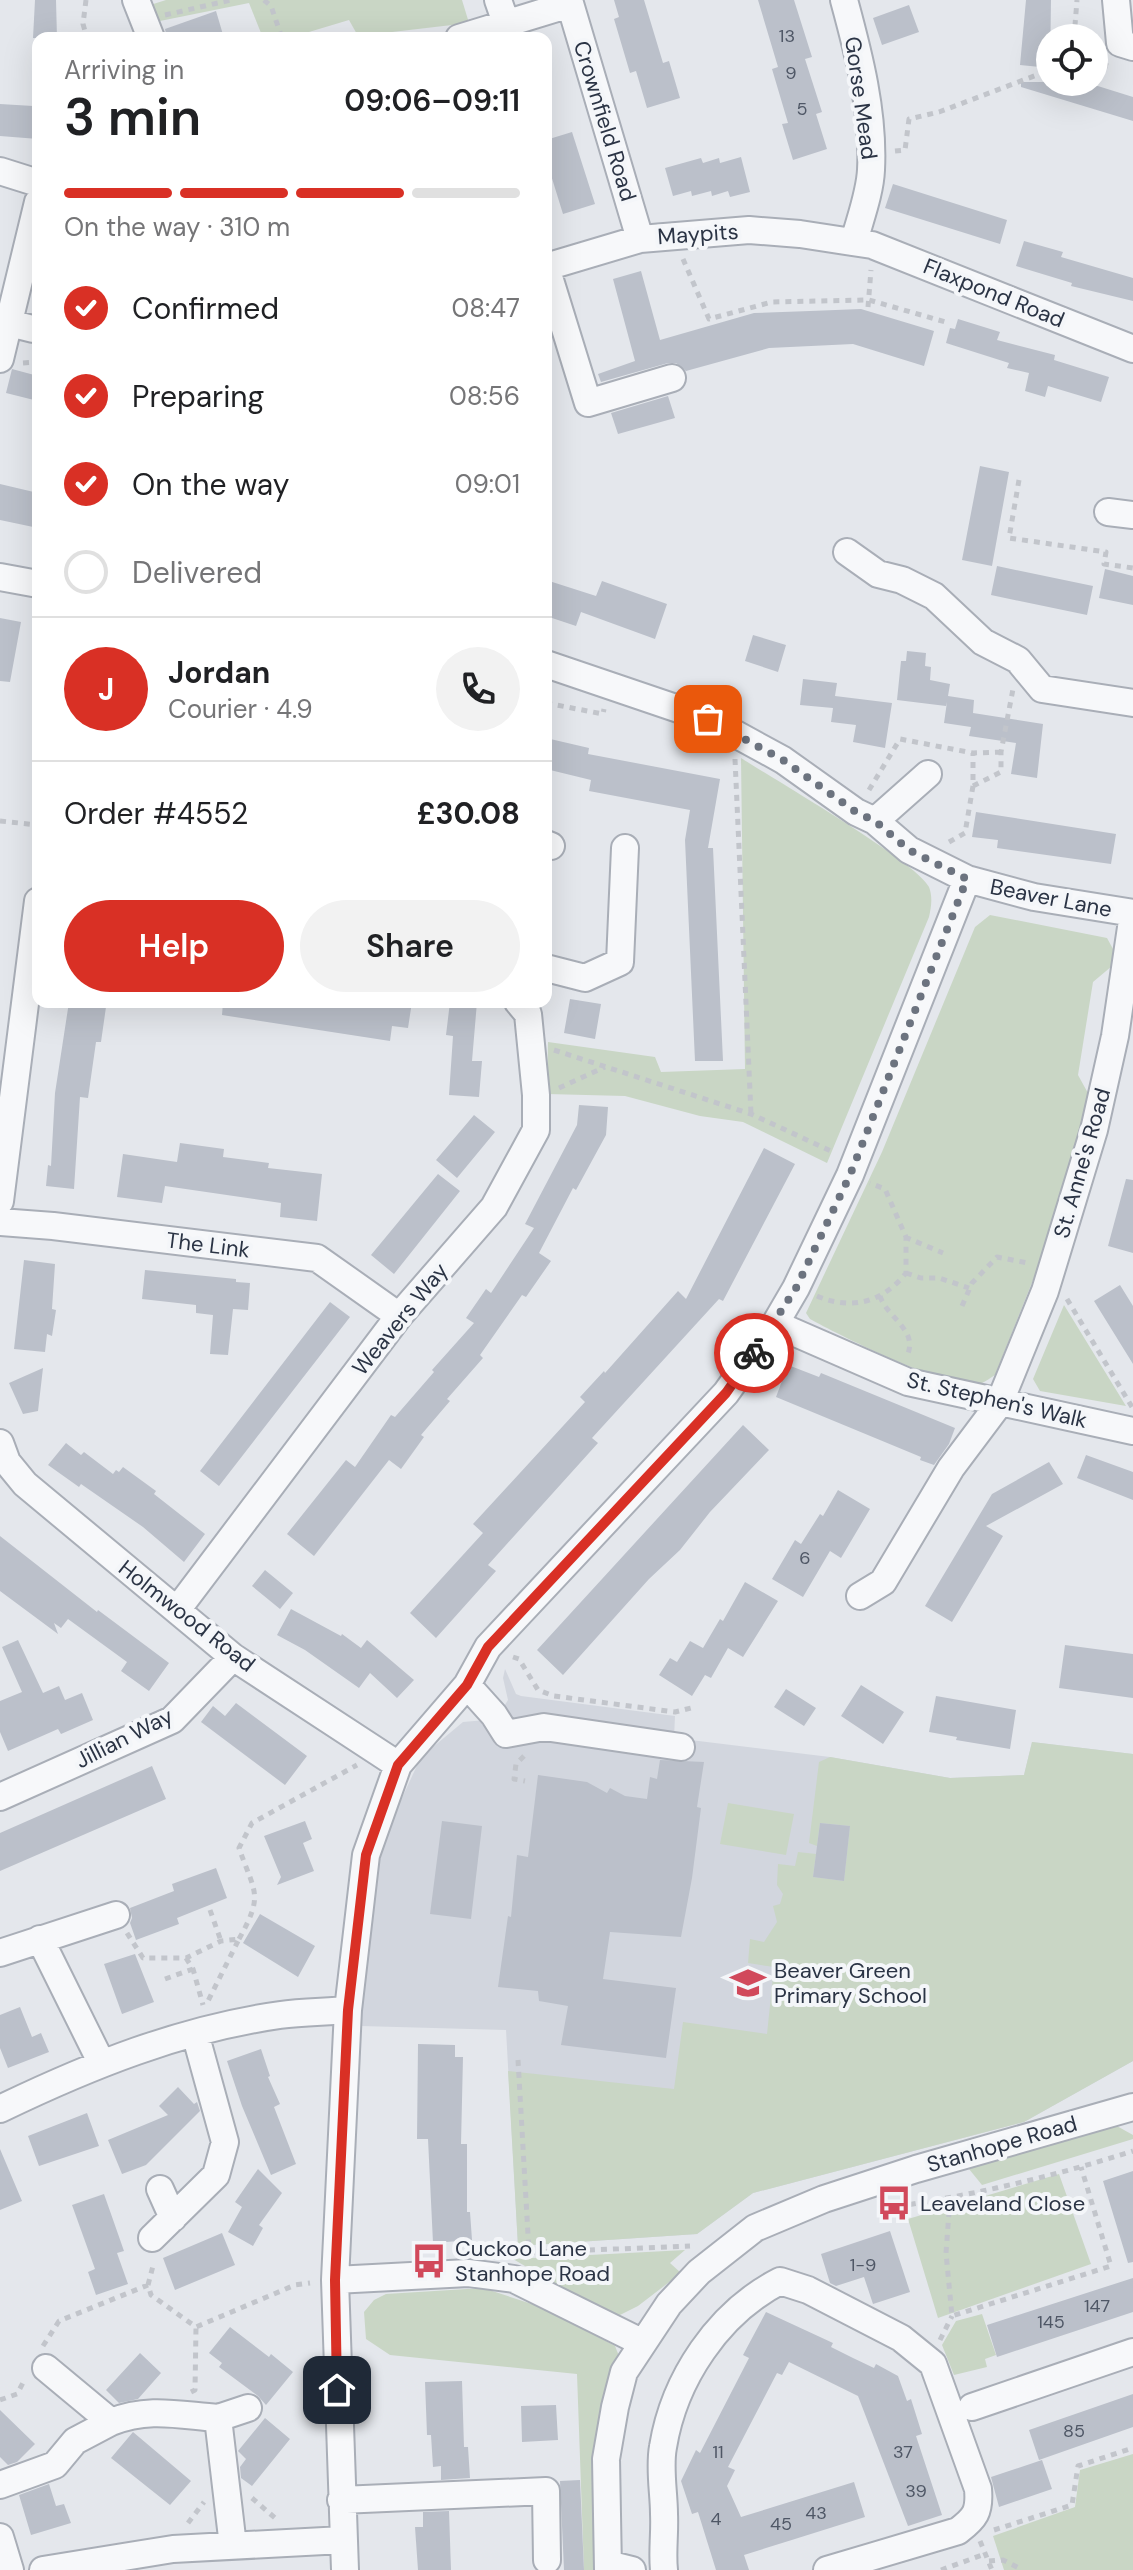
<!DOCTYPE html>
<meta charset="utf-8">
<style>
:root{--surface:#fff;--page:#f2f2f2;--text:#202124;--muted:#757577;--line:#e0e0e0;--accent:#d93025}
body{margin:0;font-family:"DM Sans",sans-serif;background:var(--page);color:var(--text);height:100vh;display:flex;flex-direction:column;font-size:30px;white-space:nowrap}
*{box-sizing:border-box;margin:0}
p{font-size:26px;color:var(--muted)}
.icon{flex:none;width:44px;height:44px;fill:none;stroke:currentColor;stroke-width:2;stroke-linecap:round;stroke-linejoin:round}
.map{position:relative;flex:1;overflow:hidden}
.drawer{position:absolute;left:32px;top:32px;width:520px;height:976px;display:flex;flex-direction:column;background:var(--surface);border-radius:16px;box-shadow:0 8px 32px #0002}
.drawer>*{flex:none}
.buttons{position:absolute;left:1036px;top:24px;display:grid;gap:16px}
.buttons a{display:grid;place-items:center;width:72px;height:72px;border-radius:50%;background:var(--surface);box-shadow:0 8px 32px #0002;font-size:40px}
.pin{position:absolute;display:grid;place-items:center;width:68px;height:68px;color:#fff;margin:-34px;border-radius:16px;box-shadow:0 4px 12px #0006}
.courier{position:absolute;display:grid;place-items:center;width:80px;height:80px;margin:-40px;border:6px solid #d93025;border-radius:50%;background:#fff;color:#222;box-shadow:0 2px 10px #0007}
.head em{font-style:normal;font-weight:600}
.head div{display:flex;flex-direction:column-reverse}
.head{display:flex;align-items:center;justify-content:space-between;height:136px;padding:0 32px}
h1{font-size:52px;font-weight:600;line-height:60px}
.bar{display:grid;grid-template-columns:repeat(4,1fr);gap:12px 8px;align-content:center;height:96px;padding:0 32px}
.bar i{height:10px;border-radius:6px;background:var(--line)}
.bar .on{background:var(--accent)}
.bar p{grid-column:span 4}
.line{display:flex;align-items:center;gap:20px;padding:0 32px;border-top:2px solid var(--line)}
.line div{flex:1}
.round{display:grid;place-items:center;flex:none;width:84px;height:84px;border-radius:42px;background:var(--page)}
ol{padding:0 32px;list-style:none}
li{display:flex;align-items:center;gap:24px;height:88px}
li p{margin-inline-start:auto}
li .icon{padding:8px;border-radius:50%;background:var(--accent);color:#fff;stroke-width:4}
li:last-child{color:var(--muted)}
li i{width:44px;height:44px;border:4px solid var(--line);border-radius:50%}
.primary-button{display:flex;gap:16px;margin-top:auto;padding:16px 32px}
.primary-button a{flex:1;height:92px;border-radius:48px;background:var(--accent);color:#fff;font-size:32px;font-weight:600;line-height:92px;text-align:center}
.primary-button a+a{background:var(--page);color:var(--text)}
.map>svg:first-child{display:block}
</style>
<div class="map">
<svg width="1133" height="2570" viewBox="0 0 1133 2570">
<rect width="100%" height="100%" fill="#e4e7ec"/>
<path fill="#d2d6de" d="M505 1669 516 1694 521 1696 675 1716 674 1738 830 1757 950 1778 1024 1775 1032 1742 1133 1754V2061L1024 2122 753 2193 697 2234 518 2246 506 2030 361 2026 365 1941 381 1843 421 1757 463 1722 486 1720 503 1708 508 1700 503 1678Z"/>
<path fill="#c9d6c5" d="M166 0H462L469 23 358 36 349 20 289 38H263L249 3 155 22 147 6Z
M741 758C772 778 918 863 929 887 933 897 931 908 929 917L827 1163 743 1122 700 1116 625 1096 547 1094 548 1042 655 1057 661 1072 745 1069Z
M990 915 1107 938 1113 949 1112 966 1093 982 1078 1075 1089 1095 1053 1230 995 1375C990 1378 984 1383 979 1384 950 1391 839 1335 810 1319L806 1313 882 1152 975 927Z
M1064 1305 1126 1406 1040 1391 1033 1379Z
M1032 1742 1133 1754V2061L1024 2122 753 2193 697 2234 518 2246 508 2071 674 2089 683 2022 767 2034 774 1967 748 1963 750 1939 764 1942 777 1922 773 1906 780 1904 783 1894 777 1885 778 1864 795 1866 798 1852 816 1854 813 1877 844 1881 850 1826 820 1823 817 1846 809 1843 819 1762 830 1757 950 1778 1024 1775Z
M728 1803 794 1814 786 1855 720 1844Z
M1105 2125H1115L1133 2135V2139L982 2185 969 2169Z
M1059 2174 1091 2264 938 2318 908 2219Z
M685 2250 670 2263 681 2273 638 2306 620 2315 602 2311 513 2259Z
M483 2288 547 2309 615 2346 621 2361 603 2413 594 2449 596 2570H584L577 2374 390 2355 366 2339 364 2312 374 2300 386 2294Z
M982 2314 996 2355 985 2359 987 2367 954 2375 942 2345 956 2321Z
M1133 2454V2570H1004L993 2536 1075 2507 1080 2470Z"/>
<path fill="#bbc0ca" d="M35 0H56L57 38H33Z
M614 0H644L663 63 669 61 680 98 647 108 636 71 630 73 614 19 619 17Z
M758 0H794L812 57 805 59 822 112 816 114 827 149 793 160 782 124 788 123 772 69 778 67Z
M1026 0H1051L1050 68 1020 65Z
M909 5 919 32 882 45 873 18Z
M216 11 224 38H167L165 29Z
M1021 82H1085L1133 97V121L1021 87Z
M0 104 33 106 32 118 38 119V139L0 136Z
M572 132 595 204 563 214 546 159V140Z
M741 157 750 192 730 197 728 191 712 196 711 191 692 196 691 191 673 196 665 168 701 158 703 163 719 158 720 163Z
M893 184 1007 220 1000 244 885 208Z
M1024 241 1063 252 1061 257 1133 278V301L1071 286 1072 283 1016 266Z
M641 271 660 340 754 313 810 311 861 309 934 331 924 366 853 344 769 348 686 371 676 363H668L601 382 598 374 635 361 613 279Z
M958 319 1000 332 997 340 1055 355 1054 360 1109 377 1101 402 1048 386 1045 397 1025 391 1029 373 1007 368 1009 363 946 343 950 328 955 329Z
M12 369 38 376V401L6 393Z
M668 396 675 418 618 434 611 413Z
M980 466 1009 472 992 566 962 560Z
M0 484 38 493V528L0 520Z
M997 566 1093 586 1087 615 991 595Z
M1105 569 1133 576V605L1099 598Z
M546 580 596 596 602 581 667 604 655 639 581 612 576 626 546 616Z
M0 618 21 622 10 682 0 681Z
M753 635 786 645 778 672 745 661Z
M907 651 926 653 925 666 931 667 930 680 950 684 948 696 974 700 973 713 1043 724 1037 778 1011 774 1016 743 969 736 971 727 944 723 947 702 946 706 897 700 901 661H906Z
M803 679 837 683 835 696 892 703 885 748 853 742 856 725 831 722 833 708 800 705Z
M546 738 589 748 588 754 720 779 708 848H713L723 1061H695L685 840 690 810 589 791 591 780 546 769Z
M976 812 1116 834 1111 864 997 848 998 840 972 837Z
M570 999 601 1004 595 1039 564 1033Z
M69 1002 106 1007 101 1042H96L88 1098 80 1097 74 1189 46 1186 48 1165 51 1166 55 1093Z
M223 1002H412L408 1028 392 1026 390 1041 222 1015Z
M450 1002H477L472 1061H482L479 1097 449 1095 453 1036 446 1035Z
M579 1105 608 1107 606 1135 576 1190 573 1188 539 1253 551 1261 526 1297 522 1295 480 1355 483 1358 447 1399 450 1401 421 1435 424 1437 401 1469 389 1460 314 1556 287 1534 346 1460 355 1467 391 1415 395 1417 434 1372 432 1370 474 1323 466 1318 486 1289 491 1293 534 1228 525 1224 577 1125Z
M474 1115 495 1132 457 1178 436 1160Z
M180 1143 224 1149 223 1157 269 1163 268 1168 322 1174 317 1221 280 1217 281 1203 165 1186 162 1203 117 1197 123 1154 177 1162Z
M764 1148 795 1164 723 1301 719 1299 592 1438 598 1443 488 1565 496 1571 436 1638 410 1613 483 1533 473 1524 585 1402 580 1397 604 1371 605 1373 678 1291 686 1299Z
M438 1174 460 1191 394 1274 371 1255Z
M1126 1179 1133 1180V1253L1108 1246Z
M24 1260 55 1264 52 1309 56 1310 52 1336 47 1334 45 1352 14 1349Z
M145 1270 236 1279V1282L250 1283 248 1310 233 1309 228 1355 210 1354 213 1315 196 1313V1305L142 1299Z
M1120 1285 1133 1306V1364L1094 1301Z
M330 1302 350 1317 219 1486 200 1471Z
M788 1365 819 1377 821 1373 955 1428 949 1444 934 1465 920 1460 921 1457 776 1397Z
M43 1368 38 1411 23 1414 9 1383Z
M743 1425 769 1450 710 1512 680 1550 649 1579 563 1675 537 1650Z
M66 1443 81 1455 84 1452 113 1474 116 1470 119 1472 123 1467 156 1491 154 1494 205 1534 184 1562 143 1527 81 1484 79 1487 48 1465Z
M1086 1455 1133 1472V1500L1077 1478Z
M1049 1462 1063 1484 986 1526 1003 1536 952 1622 925 1606 992 1494Z
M838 1490 870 1509 841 1558 830 1551 803 1597 772 1579 795 1540 801 1544 820 1514 823 1516Z
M0 1536 97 1612 98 1610 169 1663 149 1691 121 1671 127 1662 68 1619 61 1628 54 1623 58 1634 0 1591Z
M265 1570 293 1593 280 1609 252 1586Z
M745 1582 778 1601 743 1657 728 1648 711 1678 705 1675 692 1696 659 1675 670 1658 677 1662 690 1641 703 1648 720 1619 723 1621Z
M291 1609 341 1636 342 1634 361 1648 367 1640 414 1680 397 1698 370 1673 359 1688 305 1650 277 1635Z
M18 1640 43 1693 59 1686 65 1700 82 1693 93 1720 61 1734 58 1729 8 1751 0 1732V1701L22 1692 2 1647Z
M1065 1645 1133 1654V1698L1059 1688Z
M861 1685 904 1712 883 1744 841 1716Z
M786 1689 816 1708 804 1726 774 1707Z
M936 1696 1016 1710 1010 1749 956 1740 957 1737 929 1732Z
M236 1703 307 1756 285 1785 201 1722 213 1706 225 1716Z
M660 1760 704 1762 697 1807 701 1808 692 1878 681 1937 610 1932 603 1979 676 1988 666 2058 561 2045 568 2006 539 2001 538 1991 498 1987 508 1916 511 1917 517 1855 528 1857 538 1775 587 1782 607 1793 610 1788 625 1796 647 1799 650 1777 657 1779Z
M152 1766 166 1799 0 1871V1833Z
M305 1821 312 1839 303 1843 314 1871 277 1885 281 1877 264 1836Z
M442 1821 482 1826 471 1919 430 1914Z
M820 1823 850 1826 844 1881 813 1877Z
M216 1868 227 1898 177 1918 179 1924 136 1940 130 1923 132 1918 130 1908 174 1891 172 1884Z
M260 1914 315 1946 298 1977 243 1943Z
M135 1954 154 2002 122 2014 104 1964Z
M20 2007 32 2037 41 2033 49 2052 8 2068 0 2048V2015Z
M418 2044 455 2045V2057H463L461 2144H467V2212H470L472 2240 433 2243 428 2139H417Z
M261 2049 270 2076 268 2077 280 2104 274 2107 296 2164 271 2175 242 2106 227 2061Z
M178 2087 194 2104 197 2102 200 2111 146 2165 122 2174 108 2140 168 2115 159 2106Z
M87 2113 99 2146 39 2166 28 2136Z
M0 2149 22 2201 0 2210Z
M258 2169 282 2193 259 2225 263 2228 253 2246 228 2232 242 2207 235 2202Z
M1133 2171V2262L1128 2263 1103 2181Z
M104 2194 124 2251 117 2253 128 2284 96 2295 88 2272 95 2269 72 2205Z
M890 2231 910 2292 873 2304 864 2277 836 2286 830 2283 821 2254Z
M222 2233 235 2265 175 2290 163 2258Z
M1133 2278V2312L997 2357 987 2325Z
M766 2312 833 2343 831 2347 853 2358 874 2368 876 2364 898 2376 907 2401 911 2399 922 2434 916 2436 942 2515 908 2526 858 2396 789 2362 782 2375 777 2373 728 2467 735 2470 727 2486 741 2517 854 2482 865 2517 744 2555 749 2570H716L698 2512 692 2514 681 2481 696 2450 700 2453 749 2358 743 2355Z
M230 2327 269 2357 271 2354 293 2372 266 2405 258 2396 219 2367 222 2363 209 2353Z
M140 2353 161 2373 138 2399 119 2403 106 2390Z
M462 2381 464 2447H468L470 2478 441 2480V2466L433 2467 431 2435H427L425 2382Z
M1133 2394V2427L1039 2460 1029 2430Z
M556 2405 558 2440 522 2442 521 2406Z
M0 2410 35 2444 17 2462 8 2465 0 2457Z
M265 2418 290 2439 252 2486 241 2478 240 2467 246 2459 238 2451Z
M133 2432 191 2481 170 2505 111 2458Z
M1042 2460 1052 2489 999 2507 991 2477Z
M580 2480 584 2570H564L560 2481Z
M49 2484 56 2506 64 2504 71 2523 31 2535 19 2495Z
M449 2511 451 2570H418L415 2527H423V2512Z"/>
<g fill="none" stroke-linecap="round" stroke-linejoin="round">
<g stroke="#a9aeb7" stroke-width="30">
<path id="minor" d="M136 0 151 38
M498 0 506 23
M569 0 640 239
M844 0C859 55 874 113 871 170 870 193 860 219 854 242
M1116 0 1120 43 1133 47
M459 38 570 4
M0 171 38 183
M9 323 33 329
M0 359 38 202
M672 378 588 403 546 267 640 239 749 230 800 234 872 245 1133 349
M1108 512 1133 515
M847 552 878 574 902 580 934 596 983 642 1018 660 1042 689 1133 703
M0 577 38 584
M546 664 708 719 783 760 856 812 875 821 909 850 967 879 1034 897 1133 913
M875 821 928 774
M546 844 551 846
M546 968 585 978 620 962 625 848
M0 1201 38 901
M0 1222 53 1226 317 1258 399 1316
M775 1324 908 1382 1133 1431
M0 1443 7 1462 25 1484 233 1657 398 1765
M860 1596 883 1582 951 1468 999 1404 1045 1291 1094 1130 1115 1036 1133 914
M177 1610 399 1316 494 1207 536 1130V1095L528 1014 518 1002
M467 1685 494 1715 506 1734 544 1727 681 1747
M0 1797 172 1720 233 1657
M40 1939 101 2062
M0 1953 116 1915
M0 2109C89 2066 181 2029 280 2015 302 2012 326 2012 348 2010
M160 2189 173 2218
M152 2238 216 2175 225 2142 195 2033
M335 2280 468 2273 514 2279 643 2343
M972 2407 1133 2352
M111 2422C149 2407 178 2415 218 2418
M0 2485 55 2465 75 2441 111 2422 46 2368
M341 2500 546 2491 547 2560
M0 2537 10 2570
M233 2546 218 2418 248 2408
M608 2564 632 2570
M43 2570 173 2549 343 2540
M345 2570 335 2280 348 2010 366 1855 398 1765 467 1685 488 1647 726 1393 775 1324 796 1288 850 1175 967 879
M608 2570 606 2459 615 2407 624 2372 669 2304 699 2272 755 2228 824 2199 916 2169 1133 2107
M664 2570C662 2552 665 2533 664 2514 664 2493 659 2468 663 2447 674 2379 718 2313 780 2281L808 2290 901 2338 933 2364 978 2489C980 2512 975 2518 958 2531L827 2570"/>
</g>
<path stroke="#c2c5cb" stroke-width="5" stroke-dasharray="6 6" stroke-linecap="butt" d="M86 0 83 24 87 38
M264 0 271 6 282 38
M165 15 231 0
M1074 38 1077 0
M1094 62 1108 66
M895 151 905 150 909 119 939 112 1050 70
M683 259 709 319 772 302 869 300 949 323
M868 307 871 270
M23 363 38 362
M1019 480 1009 538 1106 552 1104 564 1133 568
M546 703 603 714 604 709
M735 759 751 1114
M973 786 1001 772V752L1013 689
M869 790 900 739 973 753 1001 752
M0 821 38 825
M949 842 965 833 973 786V753
M554 1050 751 1114 833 1152
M559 1088 605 1067
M905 1237 943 1253
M906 1273 921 1278H939L969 1288
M817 1296C852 1311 883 1302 906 1273V1237L885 1189 870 1183
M880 1296C887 1318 919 1330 907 1356
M1067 1299 1132 1407
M962 1306 972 1283 997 1257 1028 1263
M513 1657 519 1659 538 1690 554 1696 675 1712 691 1708
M524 1756 516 1764 514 1779 525 1781
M210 1910 221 1941
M127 1933 143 1958H186L221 1941 239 1939 206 2005
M239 1939C264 1894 255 1894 239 1848L252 1823 357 1765
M186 1958 193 1969 203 2005
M165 1979 193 1969
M518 2060 529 2252
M950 2199 946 2253 952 2316 1111 2266 1081 2167
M886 2208C970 2196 1052 2177 1133 2151
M517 2253 690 2246
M148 2285 154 2262
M940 2340 952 2316
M43 2346 59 2321 148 2285 151 2295 196 2327 295 2285 310 2283
M191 2392 195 2390 196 2327
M0 2400 17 2394 25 2379
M252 2498 275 2518
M188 2523 204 2502
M994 2530 1072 2505 1078 2466 1133 2448
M980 2541 992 2570
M989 2561 1003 2560 1021 2569
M941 2570 985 2554"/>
<use href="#minor" stroke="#f7f8fa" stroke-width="26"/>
</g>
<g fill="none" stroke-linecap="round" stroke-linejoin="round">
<path stroke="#6c737f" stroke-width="8" stroke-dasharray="0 14.4" d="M708 719 783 760 856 812 875 821 909 850 967 879 850 1175 796 1288 754 1353"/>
<path stroke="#d93025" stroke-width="10" d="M337 2390 335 2280 348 2010 366 1855 398 1765 467 1685 488 1647 726 1393 754 1353"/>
</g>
<defs>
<g id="school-bare" transform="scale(2.76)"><path d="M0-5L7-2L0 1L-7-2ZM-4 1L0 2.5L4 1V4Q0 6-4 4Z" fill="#d1495b" stroke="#f4f6f9" stroke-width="2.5" paint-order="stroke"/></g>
<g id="bus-bare" transform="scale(2.76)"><path d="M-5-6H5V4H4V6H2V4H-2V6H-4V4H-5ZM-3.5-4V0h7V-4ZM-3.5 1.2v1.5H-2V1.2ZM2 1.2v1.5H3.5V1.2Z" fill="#d1495b" stroke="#f4f6f9" stroke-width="2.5" paint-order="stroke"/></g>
</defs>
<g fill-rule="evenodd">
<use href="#school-bare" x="748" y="1983"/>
<use href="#bus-bare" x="894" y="2203"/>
<use href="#bus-bare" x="429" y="2261"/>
</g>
<g text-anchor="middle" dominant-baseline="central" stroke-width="8" stroke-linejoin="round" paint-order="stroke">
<g font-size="18" fill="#4f5766">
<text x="787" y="36">13</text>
<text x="791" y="73">9</text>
<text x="802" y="109">5</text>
<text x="805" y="1558">6</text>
<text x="863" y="2265">1-9</text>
<text x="1097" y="2306">147</text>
<text x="1051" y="2322">145</text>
<text x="1074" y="2431">85</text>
<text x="718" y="2452">11</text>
<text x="903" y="2452">37</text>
<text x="916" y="2491">39</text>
<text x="816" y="2513">43</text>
<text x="716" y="2519">4</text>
<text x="781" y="2524">45</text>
</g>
<g font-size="22" fill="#2b3445" stroke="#f4f6f9">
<text transform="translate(861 98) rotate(82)">Gorse Mead</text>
<text transform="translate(605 121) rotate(73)">Crownfield Road</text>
<text transform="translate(698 234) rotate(-4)">Maypits</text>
<text transform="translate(994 293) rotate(22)">Flaxpond Road</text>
<text transform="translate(1051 898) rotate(11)">Beaver Lane</text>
<text transform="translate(1082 1163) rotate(-74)">St. Anne's Road</text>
<text transform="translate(208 1245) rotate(7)">The Link</text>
<text transform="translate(400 1319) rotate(-51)">Weavers Way</text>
<text transform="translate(997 1400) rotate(13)">St. Stephen's Walk</text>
<text transform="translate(187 1616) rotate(38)">Holmwood Road</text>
<text transform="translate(124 1738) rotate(-27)">Jillian Way</text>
<text transform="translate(1002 2144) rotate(-16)">Stanhope Road</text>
</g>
<g font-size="22" fill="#2b3445" stroke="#f4f6f9" text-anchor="start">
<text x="774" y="1970">Beaver Green<tspan x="774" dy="25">Primary School</tspan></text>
<text x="920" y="2203">Leaveland Close</text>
<text x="455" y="2248">Cuckoo Lane<tspan x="455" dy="25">Stanhope Road</tspan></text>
</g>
</g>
</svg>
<div class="buttons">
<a><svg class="icon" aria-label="locate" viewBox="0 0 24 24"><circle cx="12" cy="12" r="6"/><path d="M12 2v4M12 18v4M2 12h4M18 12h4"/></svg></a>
</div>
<div class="pin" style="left:708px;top:719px;background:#ea580c"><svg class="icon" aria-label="bag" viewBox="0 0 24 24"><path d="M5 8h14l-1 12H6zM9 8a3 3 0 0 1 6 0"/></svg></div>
<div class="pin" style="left:337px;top:2390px;background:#1f2937"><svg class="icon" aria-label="home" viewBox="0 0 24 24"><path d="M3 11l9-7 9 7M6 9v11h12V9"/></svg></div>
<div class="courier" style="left:754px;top:1353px"><svg class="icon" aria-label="bike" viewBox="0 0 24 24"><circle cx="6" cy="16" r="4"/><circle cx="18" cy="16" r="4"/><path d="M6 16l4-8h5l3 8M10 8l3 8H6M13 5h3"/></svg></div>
<section class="drawer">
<div class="head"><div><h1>3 min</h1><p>Arriving in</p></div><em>09:06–09:11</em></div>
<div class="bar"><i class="on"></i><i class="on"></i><i class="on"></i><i></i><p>On the way · 310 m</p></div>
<ol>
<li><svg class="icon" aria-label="check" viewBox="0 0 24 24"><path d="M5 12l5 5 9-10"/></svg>Confirmed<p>08:47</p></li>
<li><svg class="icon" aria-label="check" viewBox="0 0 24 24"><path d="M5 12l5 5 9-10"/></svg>Preparing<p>08:56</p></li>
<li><svg class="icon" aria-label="check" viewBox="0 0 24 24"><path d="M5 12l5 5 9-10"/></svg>On the way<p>09:01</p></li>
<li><i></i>Delivered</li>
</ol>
<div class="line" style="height:144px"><b class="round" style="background:var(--accent);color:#fff">J</b><div><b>Jordan</b><p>Courier · 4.9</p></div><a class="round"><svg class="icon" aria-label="phone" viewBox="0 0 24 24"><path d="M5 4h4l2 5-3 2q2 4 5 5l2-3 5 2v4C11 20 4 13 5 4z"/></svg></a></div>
<div class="line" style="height:104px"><div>Order #4552</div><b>£30.08</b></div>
<div class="primary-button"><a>Help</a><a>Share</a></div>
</section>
</div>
